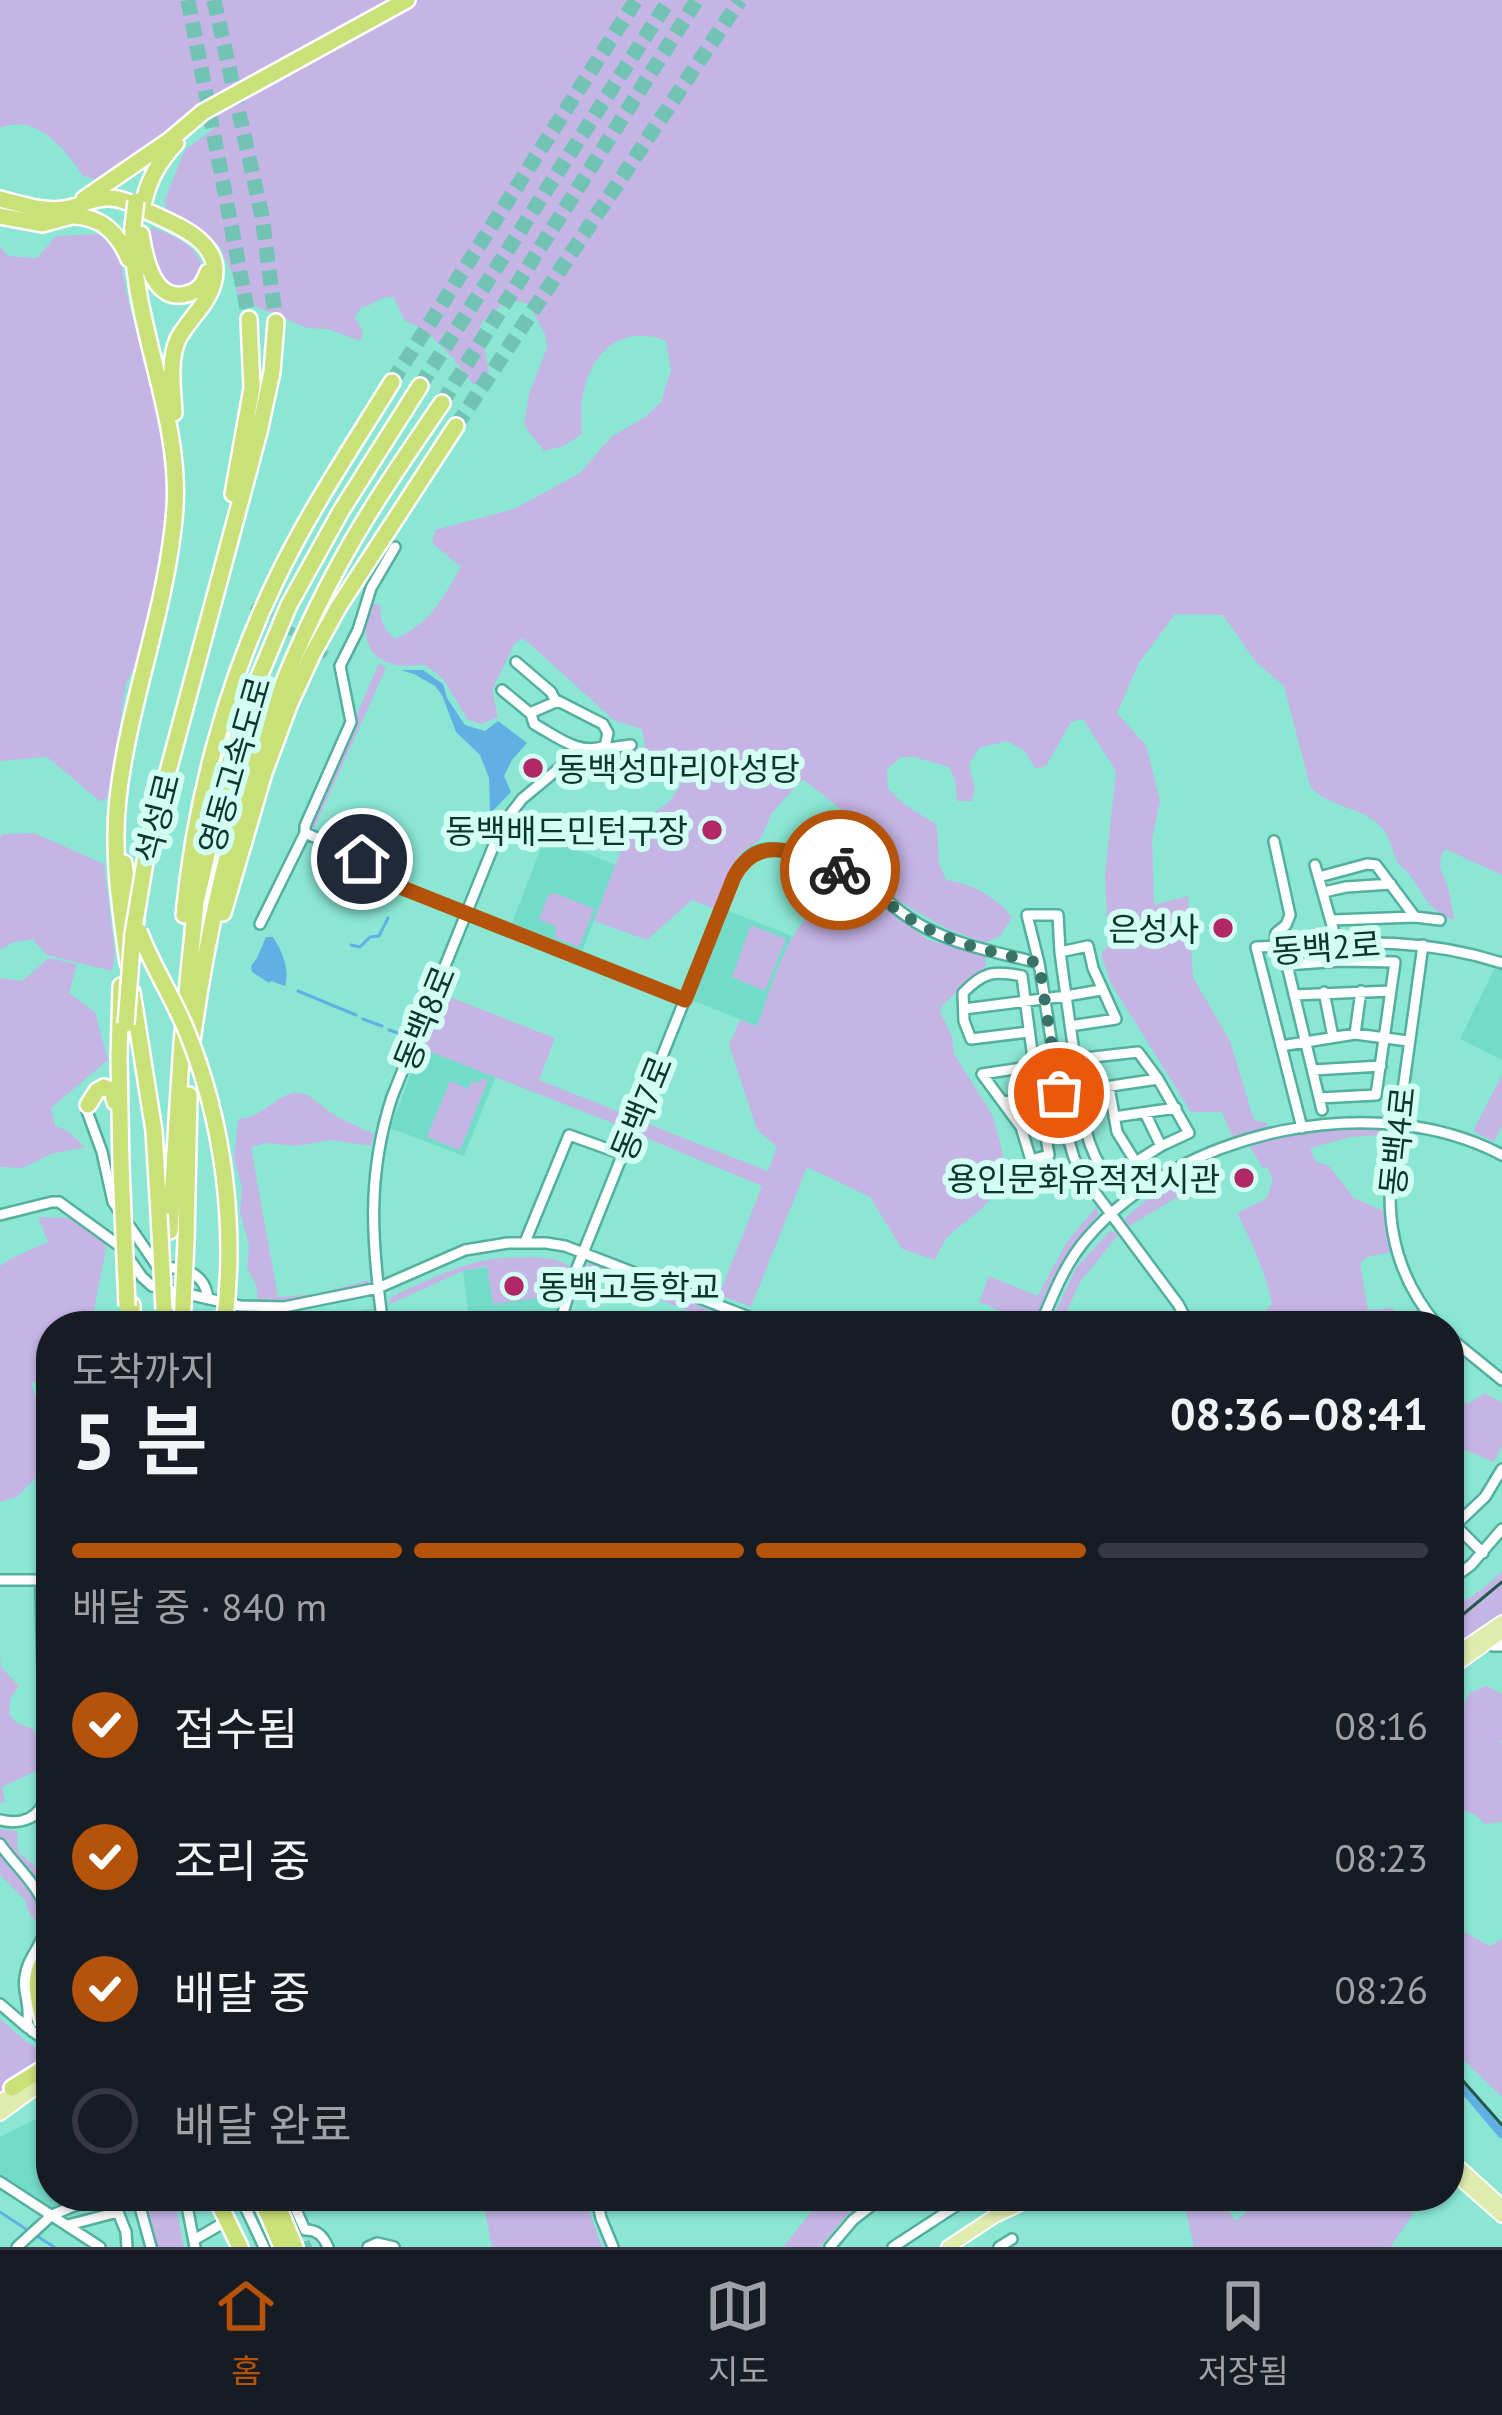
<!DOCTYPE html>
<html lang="ko">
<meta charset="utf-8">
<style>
:root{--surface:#171b24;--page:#242831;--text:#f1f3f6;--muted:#9ea1a6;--line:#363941;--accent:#b45309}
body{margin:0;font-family:"PT Sans","Noto Sans KR",sans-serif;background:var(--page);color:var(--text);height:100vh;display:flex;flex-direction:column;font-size:45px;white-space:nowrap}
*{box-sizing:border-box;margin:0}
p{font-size:39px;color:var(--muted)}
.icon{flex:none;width:66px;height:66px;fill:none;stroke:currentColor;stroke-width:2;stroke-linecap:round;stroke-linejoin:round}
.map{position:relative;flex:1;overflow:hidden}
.drawer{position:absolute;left:36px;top:1311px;width:1428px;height:900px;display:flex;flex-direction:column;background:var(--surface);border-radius:48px;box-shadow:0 3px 9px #0004}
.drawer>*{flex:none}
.pin{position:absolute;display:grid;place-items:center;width:102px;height:102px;color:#fff;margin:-51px;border:6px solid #fff;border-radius:50%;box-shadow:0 3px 12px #0007}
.courier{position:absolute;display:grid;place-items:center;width:120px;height:120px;margin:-60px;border:9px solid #b45309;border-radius:50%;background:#fff;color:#222;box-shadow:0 3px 15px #0007}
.headline em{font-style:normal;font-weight:600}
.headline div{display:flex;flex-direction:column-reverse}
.headline{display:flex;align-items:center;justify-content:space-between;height:204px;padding:0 36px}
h1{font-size:78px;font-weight:600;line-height:90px}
.bar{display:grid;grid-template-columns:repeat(4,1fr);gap:18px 12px;align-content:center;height:144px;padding:0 36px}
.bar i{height:15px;border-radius:9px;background:var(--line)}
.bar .active{background:var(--accent)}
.bar p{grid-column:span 4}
ol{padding:0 36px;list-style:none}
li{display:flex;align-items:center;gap:36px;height:132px}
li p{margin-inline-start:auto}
li .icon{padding:12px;border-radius:50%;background:var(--accent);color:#fff;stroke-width:4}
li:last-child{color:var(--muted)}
li i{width:66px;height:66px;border:6px solid var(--line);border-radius:50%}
.tabs{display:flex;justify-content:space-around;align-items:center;height:168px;border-top:3px solid var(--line);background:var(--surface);font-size:33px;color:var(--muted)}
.tabs a{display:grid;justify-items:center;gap:6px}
.tabs .active{color:var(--accent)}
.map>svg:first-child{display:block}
</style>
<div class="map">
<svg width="1502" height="2247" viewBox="0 0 1502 2247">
<rect width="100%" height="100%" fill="#8be7d4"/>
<path fill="#73dcc8" d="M545 837 616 865 582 951 512 923Z
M724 909 792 936 757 1026 689 999Z
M1496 965 1502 968V1060L1460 1039Z
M421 1048 496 1076 464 1156 390 1128Z
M526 1261 568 1269 552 1326H470L463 1271Z
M372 1309 374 1326H291V1321Z
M51 2111V2196H98L52 2215 0 2182V2137Z"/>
<path fill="#c4b5e5" d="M0 0H1502V875L1445 849C1435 864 1442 871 1448 888 1451 899 1452 910 1455 920 1431 914 1423 894 1410 875 1406 870 1400 867 1397 861 1392 850 1391 839 1382 828 1364 806 1329 809 1310 786L1284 686 1255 661 1223 615 1175 614 1139 663 1117 713 1146 745 1160 801 1152 840 1154 905 1188 896 1193 977 1230 1041 1254 1120 1267 1123 1268 1131 1234 1141 1222 1112H1191L1110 982 1101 954 1108 946 1105 875 1116 771 1083 719 1071 722 1046 766 1036 769 1024 751 1007 741 979 748 969 764 975 789 972 801H957L955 780 949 767 914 757H902L887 769 888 789 904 804 937 825 939 863 946 880C975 885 993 895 1012 917L1001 935 985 943 946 928 891 897 898 868 840 831 847 814 804 780 800 782 772 813 760 840 742 852 736 859 717 910 692 900 647 940 594 921 629 829 668 803 679 788 686 758 652 755 609 767H603L585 755 645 747 642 729 615 721 523 638 515 643 492 690 498 717 482 724 468 720 444 680 426 665C417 664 406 667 396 665 360 657 363 628 371 601L380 606C381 621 383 629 395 639 433 621 441 600 461 567L432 543 435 530 514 509 580 473 611 437 645 417 661 402 671 370 666 341C622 324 592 351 583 394 580 406 582 421 582 434L564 446 544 451 524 425 529 394 547 348 545 334 528 304C508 296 491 311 480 326L489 371 484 383 473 384C455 361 433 330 405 321L393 297C380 296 373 305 361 308L355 317 363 332 361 341 327 329 307 328 243 301 236 292V282L220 247 167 218 165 199 185 150 216 127 211 106 103 181 83 176C65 149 37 113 0 128Z
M150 227C175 235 207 249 202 279L181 292 158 279Z
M100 234 120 258 128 300 161 424 169 494 165 545 142 653 126 683 110 795 101 802 47 757 0 761V246L8 256 37 258 56 236Z
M379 663 386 668 313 831 309 827 355 725V718Z
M34 833 104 864 115 954 112 971 47 955 32 939 11 943 0 950V837L3 834Z
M555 893 594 909 579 947 554 937 557 927 539 920 548 895Z
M880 902 928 940 986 956 985 972 977 973 942 1006 940 1012 952 1036 954 1054 993 1116 1002 1150 1007 1181C998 1191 989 1201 980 1210 958 1230 948 1229 935 1260L902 1249 870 1197 807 1167 751 1307 719 1295 762 1186 639 1135 643 1122 768 1171 777 1147 757 1130 729 1045 740 1020 757 1026C770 994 790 912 828 905 843 903 861 905 876 905Z
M751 925 786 939 765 991 732 977Z
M49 958 77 964 69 993 95 1012 108 1060 51 1108 55 1126 68 1131 85 1147 51 1154 23 1168 0 1167V978L22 981Z
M442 994 555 1038 539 1080 630 1116 625 1128 421 1048Z
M1502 1075V1126L1494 1142 1473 1131Z
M482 1078 488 1080 460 1150 427 1137 450 1081 468 1089 472 1081 479 1083Z
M294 1092 308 1095 337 1117 374 1134 371 1146 330 1140 295 1146 267 1143 251 1147 278 1297 316 1294 370 1280 363 1288 289 1302 259 1304 256 1285 247 1268 249 1245 240 1212 242 1187 234 1159 238 1119C259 1119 274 1098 294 1092Z
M1351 1129 1382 1130 1383 1135 1351 1137 1310 1148 1316 1162 1329 1166 1354 1198 1385 1212 1391 1252 1367 1257 1360 1263 1368 1310 1393 1308 1397 1316 1383 1326H1261L1265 1311 1272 1304C1264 1267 1253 1246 1237 1213L1267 1198 1273 1179 1267 1167 1263 1168 1248 1144 1304 1133Z
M1212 1165 1216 1174 1129 1226 1124 1219 1156 1192Z
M1097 1206 1098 1215C1068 1247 1047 1285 1033 1326H1001L1005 1313 979 1302 989 1276 1038 1296 1066 1243Z
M38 1217 71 1218 107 1243 91 1326H51V1374L31 1384 51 1440V1462L17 1497 0 1502V1266L12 1258 48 1242Z
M1110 1231 1119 1234 1080 1282 1060 1326H1049L1076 1268Z
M500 1258C522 1258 551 1254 569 1266L568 1269 554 1265 556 1281 545 1283 551 1284 552 1294 547 1297 493 1304 487 1266 463 1271 388 1305 391 1297C427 1280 460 1263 500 1258Z
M592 1263 744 1324 743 1326H704L706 1318 628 1287 623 1294H615L611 1290 612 1281 585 1270 587 1265Z
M1449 1393 1467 1404 1485 1393 1502 1403V1446L1494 1462 1465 1450 1449 1452Z
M1502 1571V1616L1462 1640 1456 1639 1449 1626V1612L1485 1587Z
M0 1653 1 1667 19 1686 10 1699 9 1714 17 1723 33 1729 37 1738 36 1771 2 1787 5 1801 0 1804Z
M1486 1686 1502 1694V1741H1499L1502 1743V1822L1485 1824 1475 1815 1449 1804V1745L1452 1738 1449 1740V1724L1459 1719 1469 1693Z
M0 1829 17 1831 18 1852 36 1867 51 1871V1940L29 1913 25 1900 0 1875Z
M1449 1924 1490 1946 1502 1939V2097L1449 2046Z
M0 2019 24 2040 50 2057 34 2074 0 2093Z
M140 2196H174L184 2247H155Z
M482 2196H584L602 2247H492Z
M824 2196H871L845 2217 820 2247H783Z
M1186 2196H1217L1236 2221 1265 2196H1289L1311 2203 1315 2196H1370L1414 2213 1390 2247H1194L1185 2208Z"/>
<path fill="#61b0e4" d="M423 670 443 684 447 698 465 725 485 731 498 721 527 743 512 760 504 776 511 792 490 814 489 778 480 755 456 732 442 695 435 686 414 674 401 670Z
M266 937H273C282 951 290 969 285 986L271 981 269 983 252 972 251 966 257 958Z"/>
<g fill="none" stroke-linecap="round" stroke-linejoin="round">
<path stroke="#61b0e4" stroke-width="3" d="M351 945 360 947 370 937 379 936 388 918
M298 991 356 1015
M363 1019 382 1026
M389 1030 401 1034
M0 2212 29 2231
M37 2236 54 2247"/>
<path stroke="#61b0e4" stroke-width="9" d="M1449 2071 1502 2134"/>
<path stroke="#72c3b3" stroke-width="9" stroke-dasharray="9 4.5" stroke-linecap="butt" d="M252 605 329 657
M303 2247 311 2244"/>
<path stroke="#72c3b3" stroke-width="15" stroke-dasharray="15 8" stroke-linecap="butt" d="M188 0 249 319
M214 0 262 216 276 322
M392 382 636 0
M420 386 669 0
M442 403 697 0
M456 426 740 0"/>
<g stroke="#53b09e" stroke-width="14">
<path id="minor" d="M516 662 551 692 555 700
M502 690 531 714 534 724C556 736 579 756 605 746L608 733 603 724 558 701 530 713
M601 749 631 745
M305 833 359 856 390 883 685 1000
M1274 841 1290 915 1286 925 1276 933 1275 946
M1315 865 1337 943
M1319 877 1367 864 1376 865 1415 917
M1324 892 1346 887 1391 884
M1332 920 1415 917 1440 920
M260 924 305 833V826L351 722 340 666 358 630 371 588 395 547
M1423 945 1391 1177C1386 1234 1401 1283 1438 1326
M1060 952 1058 915H1027L1039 963 1065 1127 1074 1158 1085 1179 1178 1304 1190 1326
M1324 992 1333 1037
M1294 995 1391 991
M964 1009 1066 996 1075 1059 1138 1052 1158 1079 1004 1102
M1070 1026 1116 1019 1093 968 1088 946 1060 952 1066 996 1101 990
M1029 1032 971 1039 964 1021 963 993C983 972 994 970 1022 976L1034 1066
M1355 1034 1361 991
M1281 1046 1355 1034 1408 1041
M1075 1059C1080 1101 1082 1145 1109 1179L1161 1146 1189 1133 1158 1079
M1034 1066 1049 1155 1031 1160 1021 1127 982 1074Z
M1313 1070 1381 1066
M1109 1087 1117 1132 1135 1161
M1319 1098 1376 1095 1395 962 1340 961 1287 965 1322 1110
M88 1101 87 1111 102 1152 113 1202 157 1266C181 1268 205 1270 208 1299
M1145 1113 1161 1146
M1114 1117 1176 1108
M1302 1128 1256 947C1346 943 1414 935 1502 963
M0 1215 52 1202H59L121 1247 142 1277 152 1286 240 1306 284 1307 378 1288 465 1250 508 1243H546L565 1246 772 1326
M525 1242 569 1135 622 1154
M383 1326C372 1244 366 1177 392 1097L502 825 522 799 581 750
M559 1326 575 1273 734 877C740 867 747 855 759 851 786 841 849 873 871 889 889 901 904 917 924 927 959 946 1000 953 1039 963
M1040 1326C1053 1295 1065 1263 1088 1237 1181 1130 1376 1088 1502 1155
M1449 1337 1502 1380
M1456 1526 1483 1553
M1449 1531 1485 1497 1502 1469
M0 1580H42
M1449 1581 1471 1565 1502 1529
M1449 1637 1457 1652
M1493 1646H1502
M0 1820C21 1825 40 1819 46 1796L41 1591 42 1580 51 1565
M0 1844C17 1870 57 1898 44 1934 38 1950 27 1960 25 1977 22 1993 32 2007 27 2023L32 2031
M0 2004 28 2028
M0 2182 100 2247
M137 2196 151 2247
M185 2196 195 2247
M240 2196 264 2247
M290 2196 305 2230C318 2230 323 2236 328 2247
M596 2196 601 2218 613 2247
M68 2225 118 2212 126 2232 127 2247
M194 2240 218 2226
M17 2247 52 2215 98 2196
M368 2247 377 2243 394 2247
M830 2247 853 2220 884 2196
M893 2247 965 2200 962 2196
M999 2247 1012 2239"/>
</g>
<g stroke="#fff" stroke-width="16">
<path id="major" d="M1449 1658 1502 1622
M1449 1670 1502 1632
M0 2101 51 2071
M0 2114 37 2087
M1449 2158 1502 2206
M1450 2170 1502 2216
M948 2247 995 2216 1038 2196"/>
</g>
<g stroke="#fff" stroke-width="20">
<path id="highway" d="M0 199C20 204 43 212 64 209 80 207 93 197 109 198 125 198 139 208 153 214 181 227 225 244 213 284 207 305 188 320 178 339 168 361 173 390 174 413
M84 199 170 140 203 112 407 0
M143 207C147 181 159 161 176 143
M0 216 42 224 79 214
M74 216C102 217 118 233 129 259
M141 234C145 259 154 306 190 293 201 289 204 282 208 272
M233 494 252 388 249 319
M147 850 259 432 272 372 276 322
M124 863 129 900 136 922
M223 913 264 773 290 703 313 653 339 606 456 426
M184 915C195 800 226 684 276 580 309 511 352 447 392 382
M128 963C120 906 112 854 118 798 129 700 168 606 175 508 181 412 130 321 133 226
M132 992 154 1131 159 1214
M192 1041C215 874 258 714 339 565 369 509 406 456 442 403
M88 1105 97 1091 104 1087 112 1091 115 1102
M121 1166 119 1057 121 986
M170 1231 182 1043 196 902 225 777 251 696 289 605 341 511 420 386
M186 1241 189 1095
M132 1326V1305
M45 2027C38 1998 29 1975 51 1951
M12 2088 44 2068 48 2054
M215 2196 240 2247
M260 2196 282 2247
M274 2196 295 2247"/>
</g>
<use href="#minor" stroke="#fff" stroke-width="9"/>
<use href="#major" stroke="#dfecae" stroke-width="12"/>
<use href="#highway" stroke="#cae078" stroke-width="15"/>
<path stroke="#25574d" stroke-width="3" d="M1449 1626 1502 1582
M1449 2065 1502 2125"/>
<g stroke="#53b09e" stroke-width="14" stroke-linecap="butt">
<path id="minor-bridge" d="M32 2031 51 2044"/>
</g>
<g stroke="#fff" stroke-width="20" stroke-linecap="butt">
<path id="highway-bridge" d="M133 226 136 201
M139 931C152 966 173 997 187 1032 224 1123 237 1228 224 1326
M126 1024 133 934 147 850
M121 1166 127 1306
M159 1214 164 1309
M182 1326 186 1241"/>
</g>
<use href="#minor-bridge" stroke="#fff" stroke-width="9"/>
<use href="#highway-bridge" stroke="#cae078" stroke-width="15"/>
</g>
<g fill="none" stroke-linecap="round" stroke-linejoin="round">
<path stroke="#397368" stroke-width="12" stroke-dasharray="0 21.6" d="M840 870C869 886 891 908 919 924 956 945 998 953 1039 963L1059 1093"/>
<path stroke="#b45309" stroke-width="15" d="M362 859 390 883 685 1000 734 877C759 830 801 855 840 870"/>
</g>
<g fill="#b22765" stroke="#d3fef4" stroke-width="4.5">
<circle cx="533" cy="768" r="12"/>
<circle cx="712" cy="830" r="12"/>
<circle cx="1223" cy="928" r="12"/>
<circle cx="1244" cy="1178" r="12"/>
<circle cx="514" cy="1286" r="12"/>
</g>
<g text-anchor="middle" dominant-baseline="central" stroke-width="12" stroke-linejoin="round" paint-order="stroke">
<g font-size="33" fill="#0d352e" stroke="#d3fef4">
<text transform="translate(234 765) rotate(-74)">영동고속도로</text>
<text transform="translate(157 818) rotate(-76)">석성로</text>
<text transform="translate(1326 947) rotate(-4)">동백2로</text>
<text transform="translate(424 1018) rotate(-68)">동백8로</text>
<text transform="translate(641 1108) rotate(-68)">동백7로</text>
<text transform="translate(1397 1141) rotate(-84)">동백4로</text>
</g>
<g font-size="33" fill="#0d352e" stroke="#d3fef4" text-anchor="end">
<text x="557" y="768" text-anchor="start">동백성마리아성당</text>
<text x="688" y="830">동백배드민턴구장</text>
<text x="1199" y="928">은성사</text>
<text x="1220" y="1178">용인문화유적전시관</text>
<text x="538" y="1286" text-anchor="start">동백고등학교</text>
</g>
</g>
</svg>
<div class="pin" style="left:1059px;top:1093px;background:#ea580c"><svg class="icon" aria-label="bag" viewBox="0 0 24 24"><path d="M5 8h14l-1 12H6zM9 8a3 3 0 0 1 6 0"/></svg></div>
<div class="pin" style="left:362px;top:859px;background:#1f2937"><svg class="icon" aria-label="home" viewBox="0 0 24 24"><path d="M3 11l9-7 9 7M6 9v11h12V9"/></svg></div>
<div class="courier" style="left:840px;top:870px"><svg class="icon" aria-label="bike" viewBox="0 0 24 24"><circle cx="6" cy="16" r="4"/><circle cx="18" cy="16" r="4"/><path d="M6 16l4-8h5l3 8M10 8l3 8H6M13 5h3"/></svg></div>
<section class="drawer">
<div class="headline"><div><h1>5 분</h1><p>도착까지</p></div><em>08:36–08:41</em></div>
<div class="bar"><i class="active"></i><i class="active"></i><i class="active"></i><i></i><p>배달 중 · 840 m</p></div>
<ol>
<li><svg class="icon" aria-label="check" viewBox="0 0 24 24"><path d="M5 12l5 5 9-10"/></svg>접수됨<p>08:16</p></li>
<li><svg class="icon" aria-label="check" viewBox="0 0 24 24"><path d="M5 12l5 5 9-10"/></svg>조리 중<p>08:23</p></li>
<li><svg class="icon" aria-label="check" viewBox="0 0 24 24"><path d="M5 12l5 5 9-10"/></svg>배달 중<p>08:26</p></li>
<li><i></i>배달 완료</li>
</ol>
</section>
</div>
<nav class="tabs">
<a class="active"><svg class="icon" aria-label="home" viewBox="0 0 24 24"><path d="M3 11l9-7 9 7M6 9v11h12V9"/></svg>홈</a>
<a><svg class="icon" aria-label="map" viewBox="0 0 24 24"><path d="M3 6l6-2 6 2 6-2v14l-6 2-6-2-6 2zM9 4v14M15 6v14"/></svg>지도</a>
<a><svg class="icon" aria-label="saved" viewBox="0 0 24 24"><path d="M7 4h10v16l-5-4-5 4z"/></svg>저장됨</a>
</nav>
